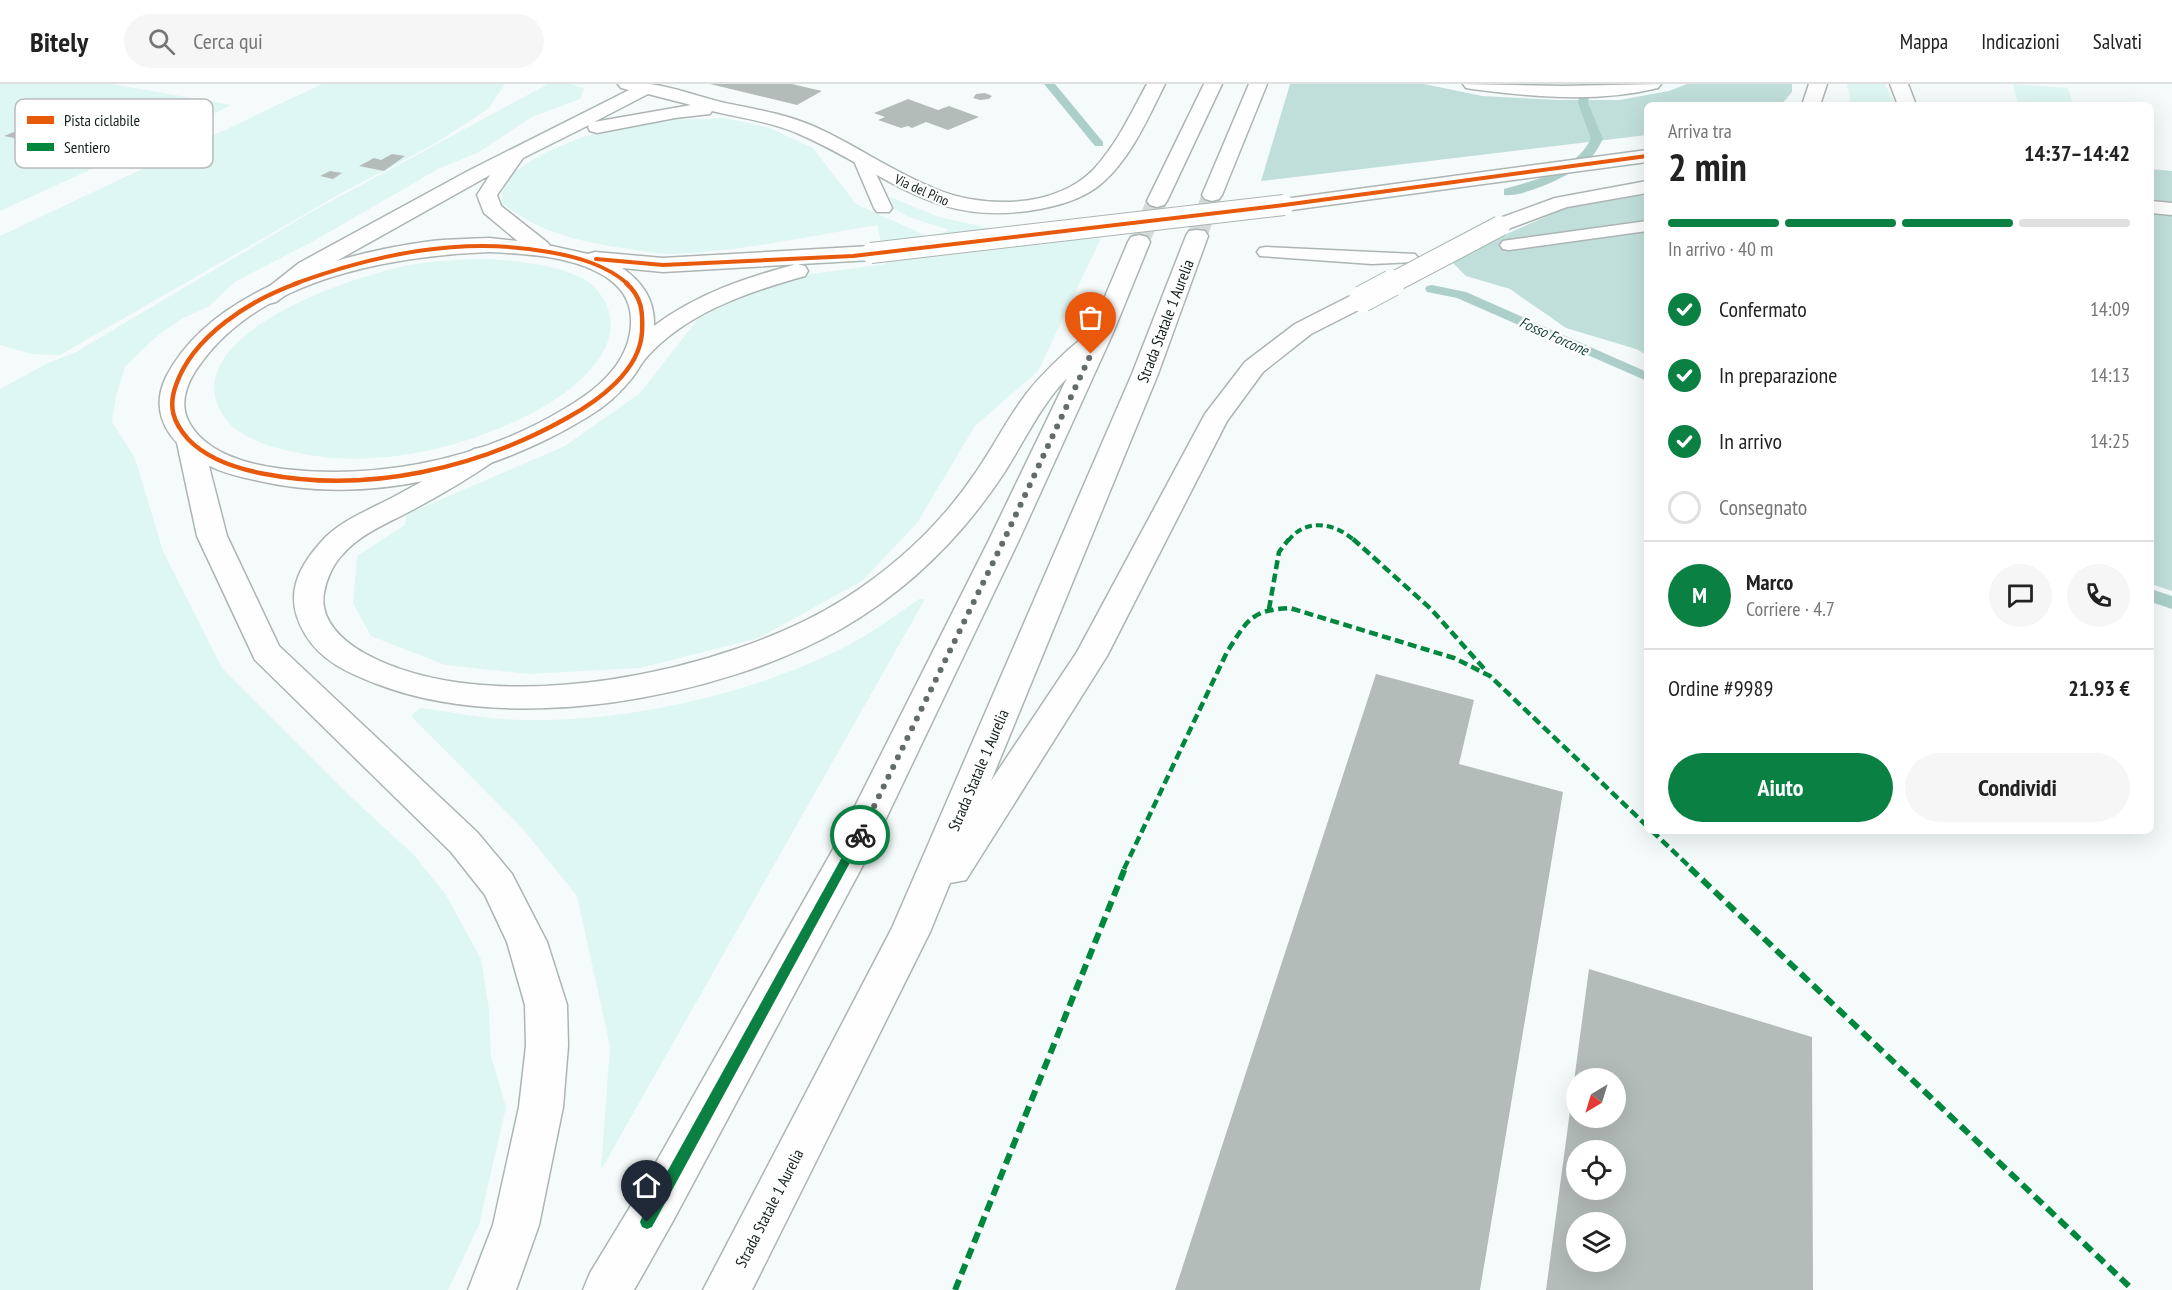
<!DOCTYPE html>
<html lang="it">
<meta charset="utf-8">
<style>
:root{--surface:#fff;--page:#f6f6f6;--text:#222;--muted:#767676;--line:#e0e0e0;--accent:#0b8043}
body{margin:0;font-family:"PT Sans Narrow",sans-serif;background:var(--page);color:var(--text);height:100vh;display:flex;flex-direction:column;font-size:22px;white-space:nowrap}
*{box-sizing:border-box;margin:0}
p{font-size:20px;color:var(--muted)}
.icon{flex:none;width:33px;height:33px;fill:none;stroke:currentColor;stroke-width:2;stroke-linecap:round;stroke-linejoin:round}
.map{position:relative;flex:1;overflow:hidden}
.panel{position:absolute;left:1644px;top:18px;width:510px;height:732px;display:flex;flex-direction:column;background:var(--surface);border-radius:9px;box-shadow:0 6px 24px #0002}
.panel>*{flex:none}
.needle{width:39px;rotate:218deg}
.buttons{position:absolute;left:1566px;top:984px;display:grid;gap:12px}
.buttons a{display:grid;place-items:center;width:60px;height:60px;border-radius:50%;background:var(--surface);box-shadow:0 6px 24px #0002;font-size:30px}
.pin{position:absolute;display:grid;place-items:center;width:51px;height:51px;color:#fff;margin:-62px -26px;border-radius:50% 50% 50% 0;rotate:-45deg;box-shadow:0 0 6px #0007}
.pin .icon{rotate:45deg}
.courier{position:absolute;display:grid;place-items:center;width:60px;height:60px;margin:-30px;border:4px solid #0b8043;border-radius:50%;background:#fff;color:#222;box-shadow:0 2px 8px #0007}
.summary em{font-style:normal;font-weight:700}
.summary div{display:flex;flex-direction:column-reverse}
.summary{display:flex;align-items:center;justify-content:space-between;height:102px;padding:0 24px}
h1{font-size:39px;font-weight:700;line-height:45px}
.bar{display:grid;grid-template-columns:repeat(4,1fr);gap:9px 6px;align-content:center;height:72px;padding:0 24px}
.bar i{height:8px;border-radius:4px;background:var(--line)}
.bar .current{background:var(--accent)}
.bar p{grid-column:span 4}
.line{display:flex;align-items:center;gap:15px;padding:0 24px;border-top:2px solid var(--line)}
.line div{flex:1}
.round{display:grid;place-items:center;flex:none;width:63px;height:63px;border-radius:32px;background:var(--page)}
ol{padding:0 24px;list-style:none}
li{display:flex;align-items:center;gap:18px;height:66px}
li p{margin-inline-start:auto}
li .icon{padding:6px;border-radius:50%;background:var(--accent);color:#fff;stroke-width:4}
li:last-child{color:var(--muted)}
li i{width:33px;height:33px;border:3px solid var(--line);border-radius:50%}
.button{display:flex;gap:12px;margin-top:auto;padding:12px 24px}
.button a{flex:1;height:69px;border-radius:36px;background:var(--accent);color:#fff;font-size:24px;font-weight:700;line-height:69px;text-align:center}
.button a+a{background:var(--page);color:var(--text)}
header{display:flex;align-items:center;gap:36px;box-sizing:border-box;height:84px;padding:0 30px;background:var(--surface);border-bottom:2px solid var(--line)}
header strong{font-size:28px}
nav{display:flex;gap:33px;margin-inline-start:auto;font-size:21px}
.search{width:420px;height:54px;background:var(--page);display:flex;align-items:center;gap:15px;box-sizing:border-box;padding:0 21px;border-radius:33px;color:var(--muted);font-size:22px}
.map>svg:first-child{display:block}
</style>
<header>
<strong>Bitely</strong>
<div class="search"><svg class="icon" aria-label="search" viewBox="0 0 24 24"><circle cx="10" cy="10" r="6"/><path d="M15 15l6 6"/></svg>Cerca qui</div>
<nav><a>Mappa</a><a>Indicazioni</a><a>Salvati</a></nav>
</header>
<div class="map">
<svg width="2172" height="1206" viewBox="0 0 2172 1206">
<rect width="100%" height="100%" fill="#f5fbfa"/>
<path fill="#dff7f2" d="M0 0H112L232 21 0 127Z
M322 0H505L488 25 436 59 347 106 60 271 31 270 0 261V152Z
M548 0H570L584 4 580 15 532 33 479 68 438 85 312 158 236 197 208 223 183 234 158 251 125 283 116 312 112 338 135 374 163 467 222 584 350 712 414 771 446 811 481 875 489 926 491 972 506 1023 479 1141 448 1206H0V305L46 280 76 268 313 127Z
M1847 0H1885L1893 16 1892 21H1847L1850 15Z
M2013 0 2068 4 2073 21H2018Z
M725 34 770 44 813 64 856 120 931 154 949 146 909 133 893 124 890 113 939 133 994 145 1101 154 1038 287 975 342 917 439 862 497 759 554 640 584 528 590 445 581 371 552 353 519 357 472 405 441 407 430 565 362 640 309 698 235 748 209 803 191 886 180 877 141C810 152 738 168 669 170 656 170 642 167 629 165 582 158 539 149 502 119 503 112 503 102 507 97 531 66 608 43 646 37 671 34 699 36 725 34Z
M488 175C519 177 554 180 582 194 593 200 599 207 605 218 627 260 581 300 548 320 473 364 374 388 289 367 267 362 235 352 223 331 172 250 362 188 416 180 440 176 464 175 488 175Z
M919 515H925L601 1086 610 962 577 812 522 744 411 632 420 624C447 627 474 633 501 635 610 642 741 614 839 566 867 552 894 533 919 515Z"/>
<path fill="#c1dfda" d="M1290 0H1424L1482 12 1559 16H1619L1669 7 1687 0H1792V8L1781 21H1647V51L1261 97Z
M2151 85 2172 87V507L2151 500Z
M1647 111V271L1636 265 1566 244 1510 205 1466 192 1449 175 1580 118Z"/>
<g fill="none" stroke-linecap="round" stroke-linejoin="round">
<path fill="#acd0c9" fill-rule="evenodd" d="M1044 0H1055L1103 58V62H1095Z
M1581 0H1591L1588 19 1603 55C1598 64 1594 72 1586 78 1572 91 1522 114 1504 111V105C1536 96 1574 87 1591 55L1578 19Z
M1432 201 1466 208 1647 288V297L1457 214 1427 208 1425 205 1427 202Z
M2151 505 2172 512V525L2151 518Z"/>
</g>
<path fill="#b4bcba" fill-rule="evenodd" d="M710 0H792L822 7 797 21Z
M985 9 992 12 989 15 980 16 973 14 976 10Z
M908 15 938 26 949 22 979 33 948 46 926 38 912 44 908 42 901 44 878 36 885 33 874 29Z
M29 42 43 45 19 55 4 52Z
M392 70 405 72 384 87 359 82 374 74 381 76Z
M330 87 342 89 333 95 320 92Z
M1376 590 1474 616 1459 680 1563 708 1480 1206H1175Z
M1589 885 1812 953 1813 1206H1546ZM1576 994H1616V1034H1576ZM1576 1066H1616V1106H1576ZM1576 1138H1616V1178H1576Z"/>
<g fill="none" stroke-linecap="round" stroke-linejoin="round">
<path stroke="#d3dad9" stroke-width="20" stroke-dasharray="20 10" stroke-linecap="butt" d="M1197 152 1212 111
M1139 158 1157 117"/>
<g stroke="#acb5b3" stroke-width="3">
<path id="service" d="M862 72 870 77 892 124 889 128H877L874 124 854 77Z
M1647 137V147L1509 166 1503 165 1500 161 1503 157 1509 156Z
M1266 163 1415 170 1418 174 1415 178 1372 180 1260 172 1257 168 1260 164Z"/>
</g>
<g stroke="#acb5b3" stroke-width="3">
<path id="minor" d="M618 0C628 0 640 0 650 0 674 3 700 13 725 19 755 25 785 30 813 42 854 60 890 86 931 103 979 125 1054 126 1094 85 1117 60 1131 29 1147 0H1165C1148 34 1131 74 1102 99 1085 114 1061 121 1040 125 932 145 889 89 799 50 772 38 741 34 712 27L710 30 675 34 597 49 590 47 588 43 589 41 523 74 497 111 501 122 548 159 551 164 548 169 540 171 532 169 484 129 477 111 490 91 315 189 276 218 268 220 260 218 256 213 299 179 468 87 629 6 621 4ZM648 10 691 21 594 38Z
M2151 117 2172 119V131L2151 129Z"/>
</g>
<g stroke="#acb5b3" stroke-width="3">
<path id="tertiary" d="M1809 0H1827L1820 21H1802Z
M1647 66V78L1284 127 1277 125 1274 121 1277 117 1284 115Z
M489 154 538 159 588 170 595 168 663 174 871 162 879 164 882 169 879 174 871 176 663 188 622 184C643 198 655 217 654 242 696 210 747 193 797 180L805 182 808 187 805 192C748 208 685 229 645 275 640 281 637 288 632 294 620 309 606 322 589 332 494 391 366 423 255 396 230 391 207 384 187 368 162 348 152 322 166 293 211 205 341 169 432 157 451 155 470 155 489 154ZM489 168C528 170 576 172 609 195 625 207 632 221 631 241 628 290 579 318 539 339 461 379 371 395 283 385 249 381 202 369 187 334 179 315 190 293 201 279 262 194 392 172 489 168Z"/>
</g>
<g stroke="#acb5b3" stroke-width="3">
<path id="trunk" d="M1204 0H1222L1167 117 1164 121 1157 123 1150 121 1147 117Z
M1249 0H1267L1222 111 1219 115 1212 117 1205 115 1202 111Z
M1463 0 1562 2 1661 0 1658 4C1597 19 1534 13 1472 5L1466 4Z
M1890 0H1908L1916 21H1898Z
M1647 97V109L1567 123 1500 148 1492 147 1489 142 1492 137 1555 114Z
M1197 146 1205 147 1208 152 1158 290 991 697 1077 568 1205 330 1245 278 1295 240 1354 210 1362 208 1370 210 1374 215 1370 220 1311 250 1263 288 1227 337 1107 572 966 796 950 799 930 848 752 1206H703L892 844 1132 290 1186 152 1189 147Z
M1139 151 1147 153 1150 158 1113 249 1019 456 870 768 673 1137 634 1206H583L590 1189 641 1105 836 760 989 456 1067 294C1040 322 1025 356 1004 389 962 453 907 507 841 545 718 615 511 652 377 600 348 589 321 577 305 550 284 515 295 487 321 458 340 436 372 425 397 411 424 397 449 382 474 365L484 363 494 365 498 371 494 377C469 394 444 409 418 423 393 437 362 448 343 470 333 480 326 496 324 509 319 536 343 557 364 569 490 639 728 589 844 515 896 482 942 439 976 388 993 364 1006 337 1024 313 1036 296 1052 281 1067 267 1074 260 1085 254 1090 245 1095 239 1097 229 1101 222 1110 201 1119 179 1128 158L1131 153Z
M190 351 199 353 203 359 227 452 279 562 477 748 512 790 547 858 567 921 568 962 563 1023 539 1141 516 1206H468L493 1141 519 1023 526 962 525 921 507 858 485 811 451 768 255 576 197 452 177 359 181 353Z"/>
</g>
<use href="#service" fill="#fefefe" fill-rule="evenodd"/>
<use href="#minor" fill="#fefefe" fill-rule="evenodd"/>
<use href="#tertiary" fill="#fefefe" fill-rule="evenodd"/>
<use href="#trunk" fill="#fefefe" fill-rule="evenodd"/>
<g stroke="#acb5b3" stroke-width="22" stroke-linecap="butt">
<path id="tertiary-bridge" d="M871 169 1284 121"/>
</g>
<g stroke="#acb5b3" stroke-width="22" stroke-linecap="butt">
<path id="trunk-bridge-far1" d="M1390 200 1500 142"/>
</g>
<g stroke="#acb5b3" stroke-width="28" stroke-linecap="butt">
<path id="trunk-bridge" d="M1362 215 1392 199"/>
</g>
<use href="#tertiary-bridge" stroke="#fefefe" stroke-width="20"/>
<use href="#trunk-bridge-far1" stroke="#fefefe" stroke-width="20"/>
<use href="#trunk-bridge" stroke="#fefefe" stroke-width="26"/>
<path stroke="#00873e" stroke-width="4" stroke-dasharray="7 4" stroke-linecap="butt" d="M1288 457C1306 433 1335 439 1355 457"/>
<path stroke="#00873e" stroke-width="4.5" stroke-dasharray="9 4.5" stroke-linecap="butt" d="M1353 455 1431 525 1487 588
M1269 525 1279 468 1289 455
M1652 747 1692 785
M1124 785 1227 568C1247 537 1250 526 1290 524L1454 574 1490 592 1647 742"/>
<path stroke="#00873e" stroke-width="6" stroke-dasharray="11 6" stroke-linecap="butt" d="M1690 784 2133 1206
M955 1206 1125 784"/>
<g stroke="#fff" stroke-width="6">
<path id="cycleway-far1" d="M596 175 663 181 853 172 1284 121 1647 72
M294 200C376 170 462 152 549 168 578 173 606 181 628 200"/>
</g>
<g stroke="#fff" stroke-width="8">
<path id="cycleway" d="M298 199C250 216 193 252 176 301 168 323 173 338 188 355 208 376 238 385 265 390 368 410 478 384 567 334 598 317 640 287 642 248 643 228 642 213 626 199"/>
</g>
<use href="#cycleway-far1" stroke="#e8590c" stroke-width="4"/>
<use href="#cycleway" stroke="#e8590c" stroke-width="4.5"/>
</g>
<path fill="#0b8043" d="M860 747 865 751 652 1143 647 1145 642 1143 640 1138 642 1133 856 748Z"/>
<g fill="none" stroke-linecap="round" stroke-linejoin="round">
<path stroke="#636c6a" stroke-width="6" stroke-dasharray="0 10.8" d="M860 751 1004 456 1091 270"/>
</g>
<g text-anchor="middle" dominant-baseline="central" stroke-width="4.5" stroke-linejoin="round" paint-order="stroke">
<g font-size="14" fill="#141f1d" stroke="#fff">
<text transform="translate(922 106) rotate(24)">Via del Pino</text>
</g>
<g font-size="15" font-style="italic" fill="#123f39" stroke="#fff">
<text transform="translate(1554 252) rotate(24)">Fosso Forcone</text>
</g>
<g font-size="16" fill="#141f1d" stroke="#fff">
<text transform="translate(1165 237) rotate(-69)">Strada Statale 1 Aurelia</text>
<text transform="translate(978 686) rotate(-67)">Strada Statale 1 Aurelia</text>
<text transform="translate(769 1124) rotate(-63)">Strada Statale 1 Aurelia</text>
</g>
</g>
<rect x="15" y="15" width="198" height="69" rx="9" fill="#fff" stroke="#b8bcbb" stroke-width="1.5"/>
<rect x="27" y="32" width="27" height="8" fill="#e8590c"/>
<rect x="27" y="59" width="27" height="8" fill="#00873e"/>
<g font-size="16" fill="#141f1d">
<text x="64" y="42">Pista ciclabile</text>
<text x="64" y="69">Sentiero</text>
</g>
</svg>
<div class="buttons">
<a><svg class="needle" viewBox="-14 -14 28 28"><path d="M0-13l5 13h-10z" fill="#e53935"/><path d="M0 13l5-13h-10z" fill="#767676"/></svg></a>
<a><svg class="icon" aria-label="locate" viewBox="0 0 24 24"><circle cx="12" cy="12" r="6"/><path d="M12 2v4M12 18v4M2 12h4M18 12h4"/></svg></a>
<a><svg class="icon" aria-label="layers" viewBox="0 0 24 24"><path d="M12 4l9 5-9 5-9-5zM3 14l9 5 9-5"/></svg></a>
</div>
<div class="pin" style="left:1091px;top:270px;background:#ea580c"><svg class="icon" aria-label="bag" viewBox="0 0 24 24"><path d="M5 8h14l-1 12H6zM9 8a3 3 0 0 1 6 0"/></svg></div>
<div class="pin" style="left:647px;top:1138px;background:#1f2937"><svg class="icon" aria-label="home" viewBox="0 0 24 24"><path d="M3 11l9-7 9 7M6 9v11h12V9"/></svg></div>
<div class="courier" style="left:860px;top:751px"><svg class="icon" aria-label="bike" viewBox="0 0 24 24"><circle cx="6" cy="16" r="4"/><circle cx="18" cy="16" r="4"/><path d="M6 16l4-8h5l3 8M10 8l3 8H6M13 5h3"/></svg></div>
<section class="panel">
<div class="summary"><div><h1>2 min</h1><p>Arriva tra</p></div><em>14:37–14:42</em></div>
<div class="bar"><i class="current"></i><i class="current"></i><i class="current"></i><i></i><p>In arrivo · 40 m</p></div>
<ol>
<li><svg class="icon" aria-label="check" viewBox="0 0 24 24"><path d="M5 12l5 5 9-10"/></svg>Confermato<p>14:09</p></li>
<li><svg class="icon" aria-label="check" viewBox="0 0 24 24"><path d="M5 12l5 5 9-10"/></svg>In preparazione<p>14:13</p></li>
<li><svg class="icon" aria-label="check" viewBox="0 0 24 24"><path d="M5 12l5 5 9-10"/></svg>In arrivo<p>14:25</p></li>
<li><i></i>Consegnato</li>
</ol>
<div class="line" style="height:108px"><b class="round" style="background:var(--accent);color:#fff">M</b><div><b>Marco</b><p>Corriere · 4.7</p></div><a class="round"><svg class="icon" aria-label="chat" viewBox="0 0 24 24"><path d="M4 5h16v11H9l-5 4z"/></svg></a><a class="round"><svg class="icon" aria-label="phone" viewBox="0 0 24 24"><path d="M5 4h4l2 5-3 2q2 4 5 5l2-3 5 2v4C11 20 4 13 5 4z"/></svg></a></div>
<div class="line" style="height:78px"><div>Ordine #9989</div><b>21.93 €</b></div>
<div class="button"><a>Aiuto</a><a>Condividi</a></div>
</section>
</div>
